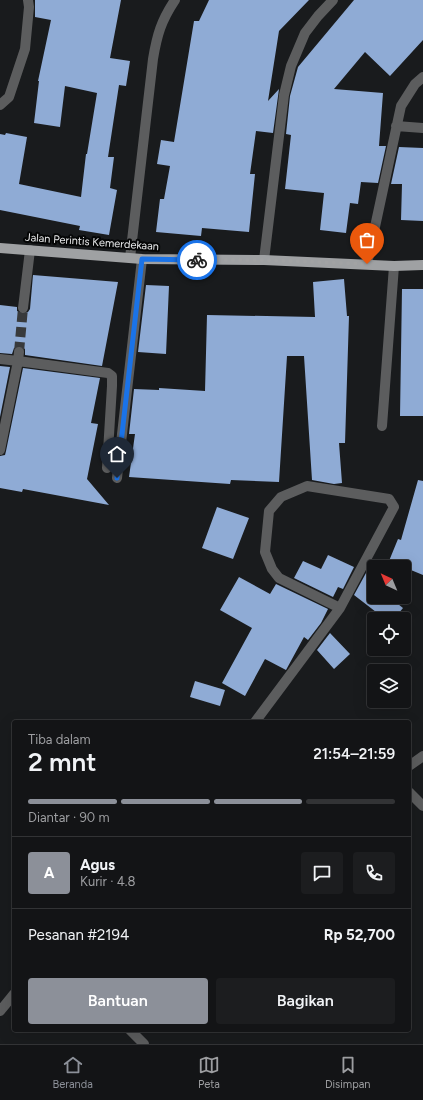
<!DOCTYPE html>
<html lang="id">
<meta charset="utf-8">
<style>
:root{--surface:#131416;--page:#1c1d1f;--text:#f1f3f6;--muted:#9d9ea1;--line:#323335;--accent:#8c9099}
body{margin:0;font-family:Figtree,sans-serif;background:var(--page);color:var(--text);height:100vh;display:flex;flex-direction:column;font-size:15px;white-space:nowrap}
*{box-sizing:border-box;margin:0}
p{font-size:13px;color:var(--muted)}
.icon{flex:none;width:22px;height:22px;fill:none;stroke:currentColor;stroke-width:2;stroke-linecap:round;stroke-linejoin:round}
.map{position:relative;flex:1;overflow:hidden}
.side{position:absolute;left:12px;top:720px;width:399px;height:312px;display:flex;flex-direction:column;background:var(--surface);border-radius:4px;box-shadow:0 4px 16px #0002,0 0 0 1px var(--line)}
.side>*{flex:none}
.needle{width:26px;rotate:316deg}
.tools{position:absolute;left:367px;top:560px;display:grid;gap:8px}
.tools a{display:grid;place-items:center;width:44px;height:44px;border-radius:4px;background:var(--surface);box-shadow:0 4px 16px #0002,0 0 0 1px var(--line);font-size:20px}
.pin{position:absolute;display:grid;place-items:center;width:34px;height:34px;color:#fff;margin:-41px -17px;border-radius:50% 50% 50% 0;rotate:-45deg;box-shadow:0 0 4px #0007}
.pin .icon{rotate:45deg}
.courier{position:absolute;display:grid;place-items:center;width:40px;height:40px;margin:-20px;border:3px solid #1a73e8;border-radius:50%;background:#fff;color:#222;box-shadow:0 1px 5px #0007}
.overview em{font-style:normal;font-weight:600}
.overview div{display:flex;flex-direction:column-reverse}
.overview{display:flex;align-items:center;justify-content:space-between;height:68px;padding:0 16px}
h1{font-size:26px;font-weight:600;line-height:30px}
.bar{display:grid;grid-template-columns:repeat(4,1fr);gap:6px 4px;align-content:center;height:48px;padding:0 16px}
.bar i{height:5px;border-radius:3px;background:var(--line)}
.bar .on{background:var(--accent)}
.bar p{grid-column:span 4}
.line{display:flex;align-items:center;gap:10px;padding:0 16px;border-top:1px solid var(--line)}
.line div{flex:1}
.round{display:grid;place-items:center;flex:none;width:42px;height:42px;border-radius:4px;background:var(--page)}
.button{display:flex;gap:8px;margin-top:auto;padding:8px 16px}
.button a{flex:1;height:46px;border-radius:4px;background:var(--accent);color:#fff;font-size:16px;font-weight:600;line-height:46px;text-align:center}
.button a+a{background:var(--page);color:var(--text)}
.tab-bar{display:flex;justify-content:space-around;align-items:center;height:56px;border-top:1px solid var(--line);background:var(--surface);font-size:11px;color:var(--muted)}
.tab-bar a{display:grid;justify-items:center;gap:2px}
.tab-bar .on{color:var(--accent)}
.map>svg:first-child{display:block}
</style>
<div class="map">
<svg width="423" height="1044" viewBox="0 0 423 1044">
<rect width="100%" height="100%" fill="#191b1d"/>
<path fill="#8fabd5" d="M35 0H121L110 58 130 61 126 86 119 85 108 157H114L110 188 117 190 109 235 79 230 80 226 0 210V134L5 135 6 133 27 137 19 184 81 197 86 154H87L97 93 65 86 60 127 34 123 39 81H38L51 20 35 17Z
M209 0H309L279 31 268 101 279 89 273 133 256 131 250 174H255L249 232 202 228 201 236 156 232 160 199H164L170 166 157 164 161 140 174 142 194 21H199Z
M354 0H423V40L390 76 365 52 334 89 383 93 379 146H386L378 183 361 182 358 204 350 203 346 233 320 230 324 193 285 189 291 135 286 134 290 96 298 67Z
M399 147 423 148V221L401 220 402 184H391Z
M33 275 118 282 102 366 25 355V349L20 346 14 348 12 354 0 353V305L17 307V311L22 314 28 312 30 309Z
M344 279 347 316H349L345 443H339L342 483 334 484 312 480 304 356H287L279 482 231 480 230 484 129 477 135 434H129L134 389 159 390V388L205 391 207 315 315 317 313 282Z
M146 285 169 286 166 354 138 352Z
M402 289H423V416H400Z
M0 366 10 367 0 417Z
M23 368 100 378 91 423 98 424 87 479 109 505 23 489 22 492 0 488V456L5 455 6 451Z
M418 480 423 481V575L389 561 398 539 401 540Z
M217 507 249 518 233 559 202 548Z
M328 555 354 567 343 589 338 587 333 597 294 578 303 561 321 569Z
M366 573 374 576V597H389L403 608 394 619H369L376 612 354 595Z
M239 577 270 594 276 584 328 609 321 623 308 640 304 637 286 670 265 659 245 696 222 683 252 628 220 610Z
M330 633 350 654 334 669 317 650Z
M195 681 225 690 220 706 190 697Z"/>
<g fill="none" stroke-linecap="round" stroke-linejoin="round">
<path stroke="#383a3c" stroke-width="10" stroke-dasharray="10 5" stroke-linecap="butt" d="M19 352 23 308"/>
<path stroke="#5c5d5e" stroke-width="10" d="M0 105 9 97 25 49 29 7 28 0
M396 126 423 128
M130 258 153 59C157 35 161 21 175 0
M264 260 284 95 291 66 305 33 318 16 333 0
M367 264 401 106 415 84 423 77
M23 308 30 250
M19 352 18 361 108 373 112 376V386L107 468
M0 359 18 361 0 450
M382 426 394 266
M117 478 142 259
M255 722 340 608 394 507 389 499 307 486 281 497 269 511 265 552 272 569 279 578 340 608
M409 766 423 756
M409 792 423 806
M0 1011 14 994
M130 1030 144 1044"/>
<path stroke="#9fa1a3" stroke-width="10" d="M0 248 142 259 264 260 394 266 423 265"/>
</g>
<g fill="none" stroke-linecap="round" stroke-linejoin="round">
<path stroke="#a2a3a4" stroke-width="4" stroke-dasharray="0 7.2" d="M197 260H264L367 264"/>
<path stroke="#1a73e8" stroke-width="5" d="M117 478 142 259 197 260"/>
</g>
<g text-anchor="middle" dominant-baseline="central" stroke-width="4" stroke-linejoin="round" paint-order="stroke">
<g font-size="11" fill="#ebeced" stroke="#050606">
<text transform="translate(92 242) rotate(4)">Jalan Perintis Kemerdekaan</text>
</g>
</g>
</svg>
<div class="tools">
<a><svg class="needle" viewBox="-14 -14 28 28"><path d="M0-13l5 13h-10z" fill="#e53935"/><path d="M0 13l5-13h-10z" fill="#9d9ea1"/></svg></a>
<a><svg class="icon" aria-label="locate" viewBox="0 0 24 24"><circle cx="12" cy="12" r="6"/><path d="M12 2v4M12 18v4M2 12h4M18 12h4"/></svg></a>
<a><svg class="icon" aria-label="layers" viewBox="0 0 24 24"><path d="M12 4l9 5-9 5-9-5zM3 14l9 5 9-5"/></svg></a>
</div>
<div class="pin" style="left:367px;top:264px;background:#ea580c"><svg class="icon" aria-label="bag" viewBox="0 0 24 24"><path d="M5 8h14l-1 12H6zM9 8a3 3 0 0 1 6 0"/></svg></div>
<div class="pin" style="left:117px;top:478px;background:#1f2937"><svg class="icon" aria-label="home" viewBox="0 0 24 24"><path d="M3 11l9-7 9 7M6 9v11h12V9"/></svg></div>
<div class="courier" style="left:197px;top:260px"><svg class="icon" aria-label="bike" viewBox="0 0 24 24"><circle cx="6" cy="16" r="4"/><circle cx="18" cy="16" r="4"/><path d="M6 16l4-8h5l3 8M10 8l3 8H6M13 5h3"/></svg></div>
<section class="side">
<div class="overview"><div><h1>2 mnt</h1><p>Tiba dalam</p></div><em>21:54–21:59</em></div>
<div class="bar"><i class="on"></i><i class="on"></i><i class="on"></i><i></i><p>Diantar · 90 m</p></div>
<div class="line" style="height:72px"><b class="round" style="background:var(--accent);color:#fff">A</b><div><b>Agus</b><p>Kurir · 4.8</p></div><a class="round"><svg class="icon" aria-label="chat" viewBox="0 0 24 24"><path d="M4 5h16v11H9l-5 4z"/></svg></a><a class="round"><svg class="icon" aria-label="phone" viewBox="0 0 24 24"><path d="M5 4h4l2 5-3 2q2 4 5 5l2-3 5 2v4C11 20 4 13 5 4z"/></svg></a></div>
<div class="line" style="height:52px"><div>Pesanan #2194</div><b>Rp 52,700</b></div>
<div class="button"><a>Bantuan</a><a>Bagikan</a></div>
</section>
</div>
<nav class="tab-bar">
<a class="on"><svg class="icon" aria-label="home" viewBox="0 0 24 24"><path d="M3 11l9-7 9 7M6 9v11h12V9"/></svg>Beranda</a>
<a><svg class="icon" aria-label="map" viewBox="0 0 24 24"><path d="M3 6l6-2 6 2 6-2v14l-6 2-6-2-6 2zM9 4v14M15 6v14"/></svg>Peta</a>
<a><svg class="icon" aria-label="saved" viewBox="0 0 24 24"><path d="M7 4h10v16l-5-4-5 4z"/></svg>Disimpan</a>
</nav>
